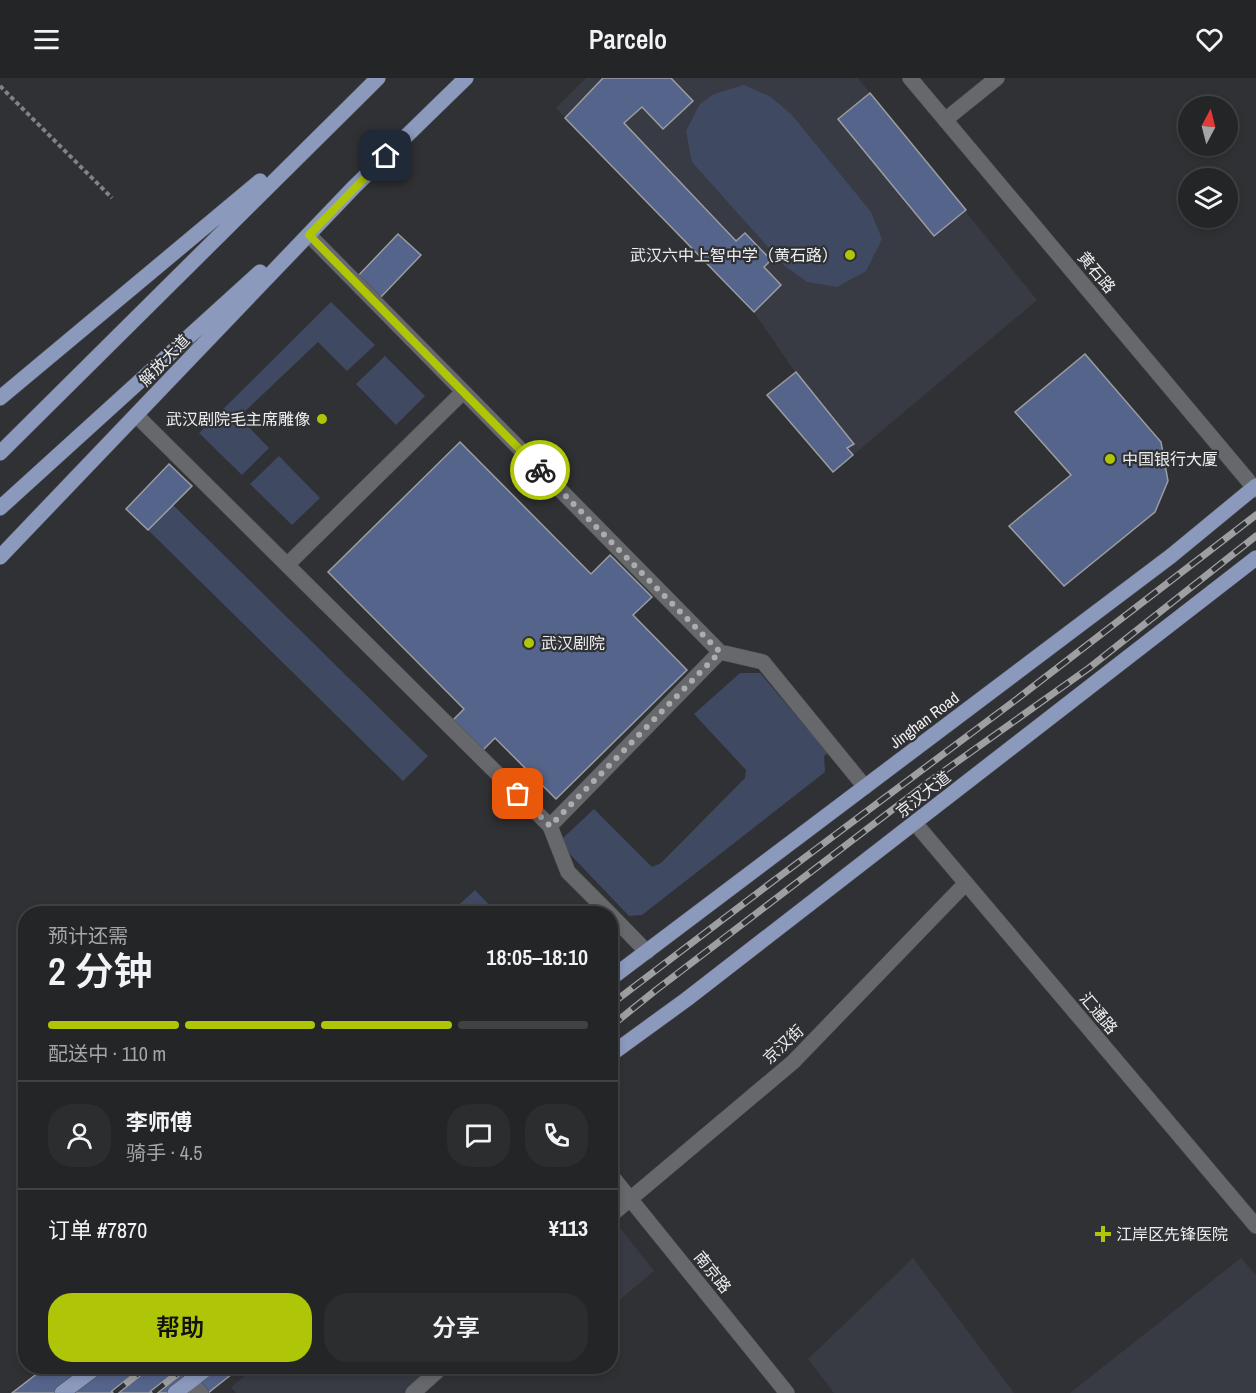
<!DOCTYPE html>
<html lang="zh">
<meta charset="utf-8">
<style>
:root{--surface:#242527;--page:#2c2d2f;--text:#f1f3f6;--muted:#a3a5a7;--line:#414244;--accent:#aec508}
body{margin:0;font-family:"Archivo Narrow","Noto Sans SC",sans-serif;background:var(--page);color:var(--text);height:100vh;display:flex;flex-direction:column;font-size:22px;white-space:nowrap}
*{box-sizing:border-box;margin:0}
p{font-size:20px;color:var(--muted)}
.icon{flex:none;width:33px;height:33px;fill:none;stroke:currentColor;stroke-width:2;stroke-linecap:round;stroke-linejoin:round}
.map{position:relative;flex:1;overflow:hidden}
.details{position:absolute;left:18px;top:828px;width:600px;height:468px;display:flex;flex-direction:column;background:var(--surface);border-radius:24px;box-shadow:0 3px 9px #0003,0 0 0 2px var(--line)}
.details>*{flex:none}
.needle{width:39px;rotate:7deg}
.controls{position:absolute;left:1178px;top:18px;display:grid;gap:12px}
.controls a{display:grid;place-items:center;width:60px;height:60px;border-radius:50%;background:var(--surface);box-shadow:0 3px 9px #0003,0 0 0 2px var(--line);font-size:30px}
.pin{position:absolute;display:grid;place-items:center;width:51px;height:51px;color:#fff;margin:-26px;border-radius:12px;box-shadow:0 3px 9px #0006}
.courier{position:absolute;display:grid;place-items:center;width:60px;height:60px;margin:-30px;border:4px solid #aec508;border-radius:50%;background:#fff;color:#222;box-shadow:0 2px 8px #0007}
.headline em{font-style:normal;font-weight:600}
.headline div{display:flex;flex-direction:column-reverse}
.headline{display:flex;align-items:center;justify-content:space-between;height:102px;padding:0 30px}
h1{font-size:39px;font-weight:600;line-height:45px}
.bar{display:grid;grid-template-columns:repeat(4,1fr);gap:9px 6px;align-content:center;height:72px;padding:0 30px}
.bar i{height:8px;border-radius:4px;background:var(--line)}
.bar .active{background:var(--accent)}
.bar p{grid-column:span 4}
.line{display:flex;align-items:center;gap:15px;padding:0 30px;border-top:2px solid var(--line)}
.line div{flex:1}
.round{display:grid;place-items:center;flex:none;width:63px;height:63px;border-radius:24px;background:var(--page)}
.primary-button{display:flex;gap:12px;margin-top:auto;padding:12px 30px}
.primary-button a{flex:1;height:69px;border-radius:24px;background:var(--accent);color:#111;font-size:24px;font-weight:600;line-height:69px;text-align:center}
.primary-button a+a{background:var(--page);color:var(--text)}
header{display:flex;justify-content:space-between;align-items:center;height:78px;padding:0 30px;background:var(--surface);font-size:27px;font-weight:600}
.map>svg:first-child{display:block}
</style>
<header><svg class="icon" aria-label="menu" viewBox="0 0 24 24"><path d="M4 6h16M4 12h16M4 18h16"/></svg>Parcelo<svg class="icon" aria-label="heart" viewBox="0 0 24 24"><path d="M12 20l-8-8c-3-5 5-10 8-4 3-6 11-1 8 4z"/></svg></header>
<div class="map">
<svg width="1256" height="1315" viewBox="0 0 1256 1315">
<rect width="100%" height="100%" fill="#303134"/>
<path fill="#383b44" d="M586 0H858L1037 222 833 394 767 317 795 294 754 234 556 30Z
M610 1137 654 1193 611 1229H610Z
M913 1180 1014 1315H834L808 1281Z
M1241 1180 1256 1197V1315H1070Z
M256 1289H443L413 1315H236L231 1309Z"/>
<path fill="#3f4961" d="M744 7 771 19 792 37 871 134 882 161 866 193 837 209 807 204 785 188 692 84 686 53 700 26 714 16Z
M331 224 375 267 347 293 318 264 239 339 269 370 242 397 199 355Z
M385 278 425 318 396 347 356 306Z
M279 378 320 420 292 447 250 406Z
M173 427 428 678 403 703 148 452Z
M740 595H760L828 675 824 678 825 694 642 837 629 838 567 773 563 760 594 731 652 789 661 785 745 700 746 692 694 636Z
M475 812 497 835H450Z"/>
<path fill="#55648b" stroke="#9b9da0" stroke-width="1.5" d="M603 0H671L693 23 663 51 642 29 624 45 736 163 745 155 771 182 764 189 781 207 754 234 565 40Z
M870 15 966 132 934 158 838 41Z
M398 156 421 177 380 220 357 199Z
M1085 276 1161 364 1168 403 1155 434 1064 508 1009 448 1071 397 1015 334Z
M796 294 854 366 847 370 853 377 833 394 767 317Z
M460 364 591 496 610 477 652 519 633 537 687 592 556 721 495 660 480 675 450 645 464 631 328 494Z
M169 386 192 408 148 452 126 431Z
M47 1288H242L208 1315H12Z"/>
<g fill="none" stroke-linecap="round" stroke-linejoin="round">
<g stroke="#4f5053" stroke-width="16">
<path id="minor" d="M910 0 1256 412
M945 42 997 0
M309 157 720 574 763 584 865 709
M136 337 550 748 568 794 610 836
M287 487 463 314
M915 745 1256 1148
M550 748 720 574
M610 836 647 874
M610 1096 787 1315
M610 1138 793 984 966 805
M190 1303 201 1315
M413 1315 443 1288"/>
</g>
<g stroke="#4f5053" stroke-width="16">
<path id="major" d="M0 320 260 103
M0 375 378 0
M0 430 260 194
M0 479 354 109 466 0
M610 901 1171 478 1256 408
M610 977 687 921 1256 480
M62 1315 98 1288
M175 1315 210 1288"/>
</g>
<path stroke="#818285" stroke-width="4" stroke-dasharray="4.5 3" stroke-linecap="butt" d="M0 8 112 120"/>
<use href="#minor" stroke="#66686b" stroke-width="15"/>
<use href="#major" stroke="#8b99bd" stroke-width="15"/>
<g stroke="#9e9fa0" stroke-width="7">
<path id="rail" d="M610 927 768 807 1017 621 1256 437
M610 949 656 912 930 703 1089 590 1256 458
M114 1315 148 1288
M153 1315 187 1288"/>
</g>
<use href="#rail" stroke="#303134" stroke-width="4.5" stroke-dasharray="14" stroke-linecap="butt"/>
</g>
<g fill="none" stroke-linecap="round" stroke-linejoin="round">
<path stroke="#abacae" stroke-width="6" stroke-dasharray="0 10.8" d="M518 716 550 748 720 574 540 392"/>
<path stroke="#aec508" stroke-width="8" d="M386 78 309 157 540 392"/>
</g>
<g fill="#aec508" stroke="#303134" stroke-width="2">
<circle cx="850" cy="177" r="6"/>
<circle cx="322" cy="341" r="6"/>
<circle cx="1110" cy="381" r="6"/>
<circle cx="529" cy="565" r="6"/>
<path d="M1100 1147h6v6h6v6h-6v6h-6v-6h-6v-6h6z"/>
</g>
<g text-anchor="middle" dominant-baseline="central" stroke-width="4.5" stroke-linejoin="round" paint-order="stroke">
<g font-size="16" fill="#edeeef" stroke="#303134" text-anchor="start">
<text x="838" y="177" text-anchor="end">武汉六中上智中学（黄石路）</text>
<text x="310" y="341" text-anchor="end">武汉剧院毛主席雕像</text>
<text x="1122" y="381">中国银行大厦</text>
<text x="541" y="565">武汉剧院</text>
<text x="1116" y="1156">江岸区先锋医院</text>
</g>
<g font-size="16" fill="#edeeef" stroke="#303134">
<text transform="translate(1097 194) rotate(50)">黄石路</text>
<text transform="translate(164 282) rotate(-46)">解放大道</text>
<text transform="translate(924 642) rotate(-37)">Jinghan Road</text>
<text transform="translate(923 716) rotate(-38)">京汉大道</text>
<text transform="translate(1099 935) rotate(50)">汇通路</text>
<text transform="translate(783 966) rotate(-43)">京汉街</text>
<text transform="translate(713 1194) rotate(51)">南京路</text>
</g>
</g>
</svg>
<div class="controls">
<a><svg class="needle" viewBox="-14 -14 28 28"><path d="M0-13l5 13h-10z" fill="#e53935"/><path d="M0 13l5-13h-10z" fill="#a3a5a7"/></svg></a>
<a><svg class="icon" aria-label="layers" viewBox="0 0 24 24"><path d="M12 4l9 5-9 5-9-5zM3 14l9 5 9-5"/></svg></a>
</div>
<div class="pin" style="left:518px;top:716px;background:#ea580c"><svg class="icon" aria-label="bag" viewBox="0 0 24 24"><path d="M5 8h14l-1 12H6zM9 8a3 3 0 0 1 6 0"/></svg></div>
<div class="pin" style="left:386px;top:78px;background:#1f2937"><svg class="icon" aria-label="home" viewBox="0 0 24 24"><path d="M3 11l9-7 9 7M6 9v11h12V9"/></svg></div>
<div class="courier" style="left:540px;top:392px"><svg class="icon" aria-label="bike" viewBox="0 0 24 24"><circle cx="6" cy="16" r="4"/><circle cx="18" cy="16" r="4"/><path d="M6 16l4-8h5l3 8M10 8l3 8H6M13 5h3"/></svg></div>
<section class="details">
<div class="headline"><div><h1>2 分钟</h1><p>预计还需</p></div><em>18:05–18:10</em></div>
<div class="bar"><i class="active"></i><i class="active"></i><i class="active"></i><i></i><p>配送中 · 110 m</p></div>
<div class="line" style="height:108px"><a class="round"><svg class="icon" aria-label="person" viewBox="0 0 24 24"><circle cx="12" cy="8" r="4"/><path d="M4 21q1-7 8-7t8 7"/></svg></a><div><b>李师傅</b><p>骑手 · 4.5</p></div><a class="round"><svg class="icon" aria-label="chat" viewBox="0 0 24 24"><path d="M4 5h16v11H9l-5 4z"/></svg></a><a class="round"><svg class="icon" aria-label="phone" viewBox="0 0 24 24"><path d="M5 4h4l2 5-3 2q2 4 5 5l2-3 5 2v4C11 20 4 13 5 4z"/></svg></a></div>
<div class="line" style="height:78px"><div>订单 #7870</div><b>¥113</b></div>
<div class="primary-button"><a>帮助</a><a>分享</a></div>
</section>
</div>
